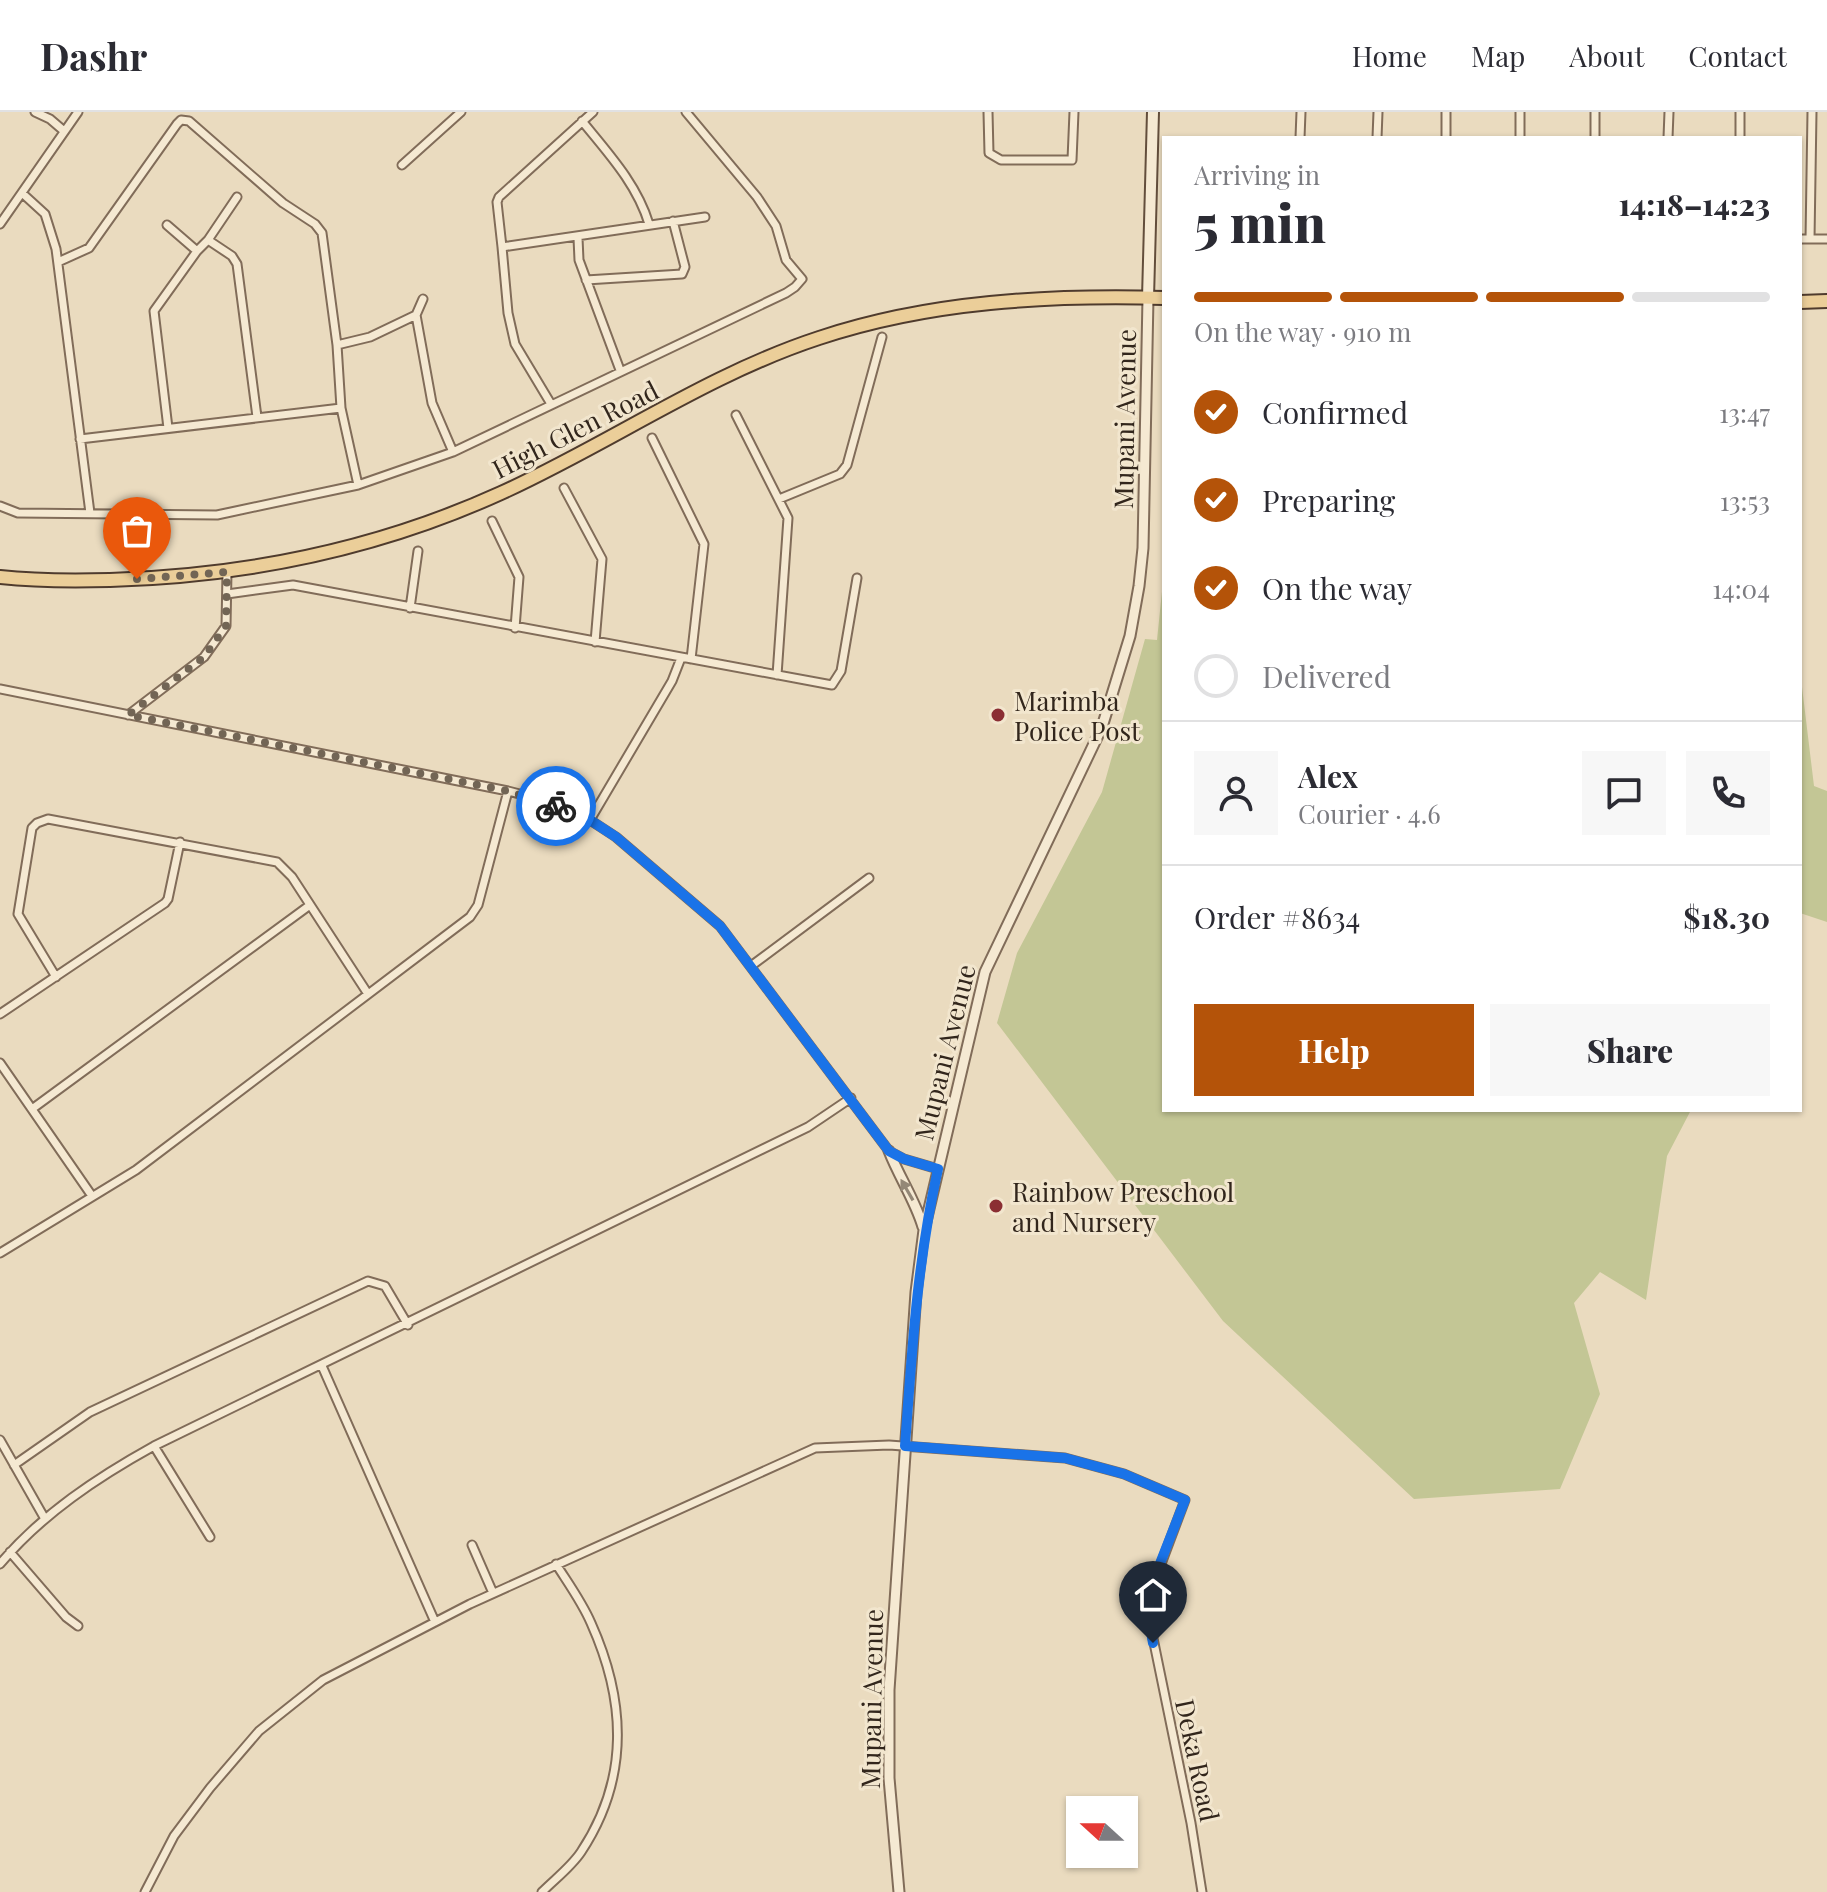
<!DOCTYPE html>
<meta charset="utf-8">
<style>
:root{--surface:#fff;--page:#f7f7f7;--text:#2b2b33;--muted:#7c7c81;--line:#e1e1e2;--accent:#b45309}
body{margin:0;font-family:"Playfair Display",serif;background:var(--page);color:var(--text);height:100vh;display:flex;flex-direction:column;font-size:30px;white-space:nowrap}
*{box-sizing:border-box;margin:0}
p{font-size:26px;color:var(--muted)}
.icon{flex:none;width:44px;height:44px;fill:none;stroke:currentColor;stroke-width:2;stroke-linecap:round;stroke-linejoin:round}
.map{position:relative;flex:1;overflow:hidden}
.drawer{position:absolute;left:1162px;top:24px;width:640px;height:976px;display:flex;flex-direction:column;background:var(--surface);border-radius:0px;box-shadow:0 2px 6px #0004}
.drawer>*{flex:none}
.needle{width:52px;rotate:291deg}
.fabs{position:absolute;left:1066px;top:1684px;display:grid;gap:16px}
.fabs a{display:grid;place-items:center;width:72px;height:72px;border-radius:0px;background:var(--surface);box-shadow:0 2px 6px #0004;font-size:40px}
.pin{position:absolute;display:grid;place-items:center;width:68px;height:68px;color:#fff;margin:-82px -34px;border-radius:50% 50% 50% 0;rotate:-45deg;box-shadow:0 0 8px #0007}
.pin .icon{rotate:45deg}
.courier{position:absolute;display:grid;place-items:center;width:80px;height:80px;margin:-40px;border:6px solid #1a73e8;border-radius:50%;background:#fff;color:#222;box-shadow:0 2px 10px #0007}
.headline em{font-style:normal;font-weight:800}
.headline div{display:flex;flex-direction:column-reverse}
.headline{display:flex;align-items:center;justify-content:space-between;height:136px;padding:0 32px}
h1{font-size:52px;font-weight:800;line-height:60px}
.bar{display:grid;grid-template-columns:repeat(4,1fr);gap:12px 8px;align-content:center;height:96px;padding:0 32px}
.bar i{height:10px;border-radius:6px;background:var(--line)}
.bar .on{background:var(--accent)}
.bar p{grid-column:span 4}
.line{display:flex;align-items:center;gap:20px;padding:0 32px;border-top:2px solid var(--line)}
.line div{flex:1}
.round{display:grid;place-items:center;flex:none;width:84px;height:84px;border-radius:0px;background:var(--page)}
ol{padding:0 32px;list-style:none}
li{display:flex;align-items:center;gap:24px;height:88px}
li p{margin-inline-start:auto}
li .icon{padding:8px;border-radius:50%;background:var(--accent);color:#fff;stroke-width:4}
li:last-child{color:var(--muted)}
li i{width:44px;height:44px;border:4px solid var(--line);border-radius:50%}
.action{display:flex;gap:16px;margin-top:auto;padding:16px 32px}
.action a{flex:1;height:92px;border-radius:0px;background:var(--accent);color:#fff;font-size:32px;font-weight:800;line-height:92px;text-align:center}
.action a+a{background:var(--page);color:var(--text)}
header{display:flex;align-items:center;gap:48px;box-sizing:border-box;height:112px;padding:0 40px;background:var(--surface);border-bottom:2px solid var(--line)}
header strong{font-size:38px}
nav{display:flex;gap:44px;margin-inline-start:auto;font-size:28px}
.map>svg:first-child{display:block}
</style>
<header>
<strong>Dashr</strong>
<nav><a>Home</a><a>Map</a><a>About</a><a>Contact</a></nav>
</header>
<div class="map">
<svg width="1827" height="1780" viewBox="0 0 1827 1780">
<rect width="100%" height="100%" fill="#eadbbf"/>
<path fill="#c3c695" d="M1164 460V998H1691L1667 1044 1646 1188 1600 1160 1574 1191 1600 1282 1560 1377 1414 1387 1223 1209 997 911 1017 841 1102 680 1145 527 1157 528Z
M1800 575H1802L1814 674 1827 679V810L1800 801Z"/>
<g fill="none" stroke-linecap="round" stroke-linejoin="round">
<g stroke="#816c59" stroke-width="11">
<path id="minor" d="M35 0 50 7 64 19
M593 0 499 85 497 90 502 135 705 105
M988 0 989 41 1001 48H1072L1074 0
M582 9C608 41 637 72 649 112
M1300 26 1301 0
M1377 26 1378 0
M1446 26V0
M1520 26V0
M1595 26V0
M1668 26 1669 0
M1740 26V0
M402 53 461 0
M22 81 45 102 56 137 90 401
M0 112 78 0
M167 113 197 139
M578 126 579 148 620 258
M1800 127H1827
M1810 127 1812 0
M208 128 237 85
M502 135 508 201 515 232 551 292
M58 150 89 136 177 12 181 8 189 9 283 91 315 112 322 121 337 233 341 296 358 373
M586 168 682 162 685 155 673 109
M423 187 416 203 432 291 453 340
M337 233 370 225 416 203
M736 303 788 406 777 563
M168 316 154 199 197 139 208 128 232 144 237 152 257 305
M652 326 704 432 691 547
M80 327 341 296
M564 376 602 447 595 530
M779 387 840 362 847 353 882 225
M0 394 18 401 217 403 358 373 453 340 786 181 795 175 802 167 786 148 776 114 757 85 686 0
M492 409 519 465 515 516
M227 482 293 473 832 573 841 559 857 466
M410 496 418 439
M0 577 508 679 539 687 590 708 616 725 720 814 889 1039 904 1047 938 1057
M128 603 204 545 226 514 227 460
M590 708 672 569 681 546
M751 854 869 766
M56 865 18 802 32 716 37 711 48 707 277 750 292 765 368 882
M0 902 165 791 168 787 180 730
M0 951 92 1084
M32 997 310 793
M0 1141 136 1058 470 805 478 793 508 679
M322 1254 435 1510
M0 1328 45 1407
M154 1334 210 1425
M14 1353 90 1300 368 1169 385 1174 408 1213
M472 1433 493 1481
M10 1440 66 1505 78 1514
M0 1452C42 1402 98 1365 154 1334L808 1015 851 986
M145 1780 174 1724 210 1676 259 1619 323 1568 470 1492 815 1336 889 1333 1065 1346 1124 1362 1185 1388 1146 1492 1191 1711 1202 1780
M542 1780C555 1767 571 1755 581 1740 630 1666 626 1589 591 1511 582 1490 568 1471 556 1452"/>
</g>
<g stroke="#816c59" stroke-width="13">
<path id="tertiary" d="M889 1039C899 1065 915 1088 923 1115
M899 1780 889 1666V1578L916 1180 924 1118 985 860 1102 615 1130 524 1139 474 1143 436 1148 186"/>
</g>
<g stroke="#634e3c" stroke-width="14">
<path id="secondary" d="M1148 186 1153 0"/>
</g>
<g stroke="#4f3b2d" stroke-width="16">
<path id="primary" d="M1800 190 1827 189
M0 465C36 469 73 469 110 468 245 464 378 437 501 381 609 332 706 263 819 226 930 189 1049 183 1164 186"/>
</g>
<use href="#minor" stroke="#f5e9d2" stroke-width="7"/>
<use href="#tertiary" stroke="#f5e9d2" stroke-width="9"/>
<use href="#secondary" stroke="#f5e9d2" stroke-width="10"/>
<use href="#primary" stroke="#ebce99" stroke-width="12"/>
</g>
<defs><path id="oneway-solid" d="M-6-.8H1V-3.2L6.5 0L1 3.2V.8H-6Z" transform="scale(2)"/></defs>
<use fill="#948877" href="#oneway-solid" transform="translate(907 1078) rotate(-120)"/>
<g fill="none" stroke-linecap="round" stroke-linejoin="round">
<path stroke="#726555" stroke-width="8" stroke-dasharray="0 14.4" d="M137 467 227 460 226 514 204 545 128 603 508 679 556 694"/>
<path stroke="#1a73e8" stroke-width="10" d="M556 694 590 708 616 725 720 814 889 1039 904 1047 938 1057C917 1151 912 1239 905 1334L1065 1346 1124 1362 1185 1388 1148 1482 1146 1492 1153 1531"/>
</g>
<g fill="#8b2e33" stroke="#f2e6ce" stroke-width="3">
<circle cx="998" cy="603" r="8"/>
<circle cx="996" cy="1094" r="8"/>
</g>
<g text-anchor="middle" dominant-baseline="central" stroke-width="6" stroke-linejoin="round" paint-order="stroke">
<g font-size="26" fill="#32261c" stroke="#f2e6ce">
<text transform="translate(1124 307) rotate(-89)">Mupani Avenue</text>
<text transform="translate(575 317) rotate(-27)">High Glen Road</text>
<text transform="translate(944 940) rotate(-76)">Mupani Avenue</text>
<text transform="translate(871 1587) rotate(-89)">Mupani Avenue</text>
<text transform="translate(1198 1648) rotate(78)">Deka Road</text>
</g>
<g font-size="26" fill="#32261c" stroke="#f2e6ce" text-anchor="start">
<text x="1014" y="588">Marimba<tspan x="1014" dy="30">Police Post</tspan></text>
<text x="1012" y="1079">Rainbow Preschool<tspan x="1012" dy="30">and Nursery</tspan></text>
</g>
</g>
</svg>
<div class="fabs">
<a><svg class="needle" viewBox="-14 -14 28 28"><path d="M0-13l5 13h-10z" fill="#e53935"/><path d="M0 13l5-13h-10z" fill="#7c7c81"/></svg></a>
</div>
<div class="pin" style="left:137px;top:467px;background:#ea580c"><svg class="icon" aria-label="bag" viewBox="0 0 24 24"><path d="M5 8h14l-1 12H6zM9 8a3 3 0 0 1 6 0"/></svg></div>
<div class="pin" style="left:1153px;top:1531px;background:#1f2937"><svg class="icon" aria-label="home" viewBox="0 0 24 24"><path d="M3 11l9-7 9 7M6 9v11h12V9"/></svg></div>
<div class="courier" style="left:556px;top:694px"><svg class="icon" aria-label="bike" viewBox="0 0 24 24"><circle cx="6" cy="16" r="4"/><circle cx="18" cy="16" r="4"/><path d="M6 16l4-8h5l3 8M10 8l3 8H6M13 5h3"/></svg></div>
<section class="drawer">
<div class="headline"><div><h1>5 min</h1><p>Arriving in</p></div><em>14:18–14:23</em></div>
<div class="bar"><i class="on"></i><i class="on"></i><i class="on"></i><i></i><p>On the way · 910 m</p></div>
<ol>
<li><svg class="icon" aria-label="check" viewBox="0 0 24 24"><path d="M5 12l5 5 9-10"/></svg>Confirmed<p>13:47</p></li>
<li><svg class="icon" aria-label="check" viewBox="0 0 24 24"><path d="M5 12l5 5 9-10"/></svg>Preparing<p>13:53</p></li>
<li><svg class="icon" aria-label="check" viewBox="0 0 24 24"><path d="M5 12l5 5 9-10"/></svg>On the way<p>14:04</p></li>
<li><i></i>Delivered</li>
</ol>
<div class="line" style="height:144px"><a class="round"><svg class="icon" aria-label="person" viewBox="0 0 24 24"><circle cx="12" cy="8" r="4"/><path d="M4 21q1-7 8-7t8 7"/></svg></a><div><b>Alex</b><p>Courier · 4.6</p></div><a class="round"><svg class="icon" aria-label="chat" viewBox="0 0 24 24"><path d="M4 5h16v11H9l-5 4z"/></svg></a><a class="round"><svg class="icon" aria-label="phone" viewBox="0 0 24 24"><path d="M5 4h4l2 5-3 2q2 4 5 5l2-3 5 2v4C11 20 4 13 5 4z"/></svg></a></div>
<div class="line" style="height:104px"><div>Order #8634</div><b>$18.30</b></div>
<div class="action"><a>Help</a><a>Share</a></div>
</section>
</div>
